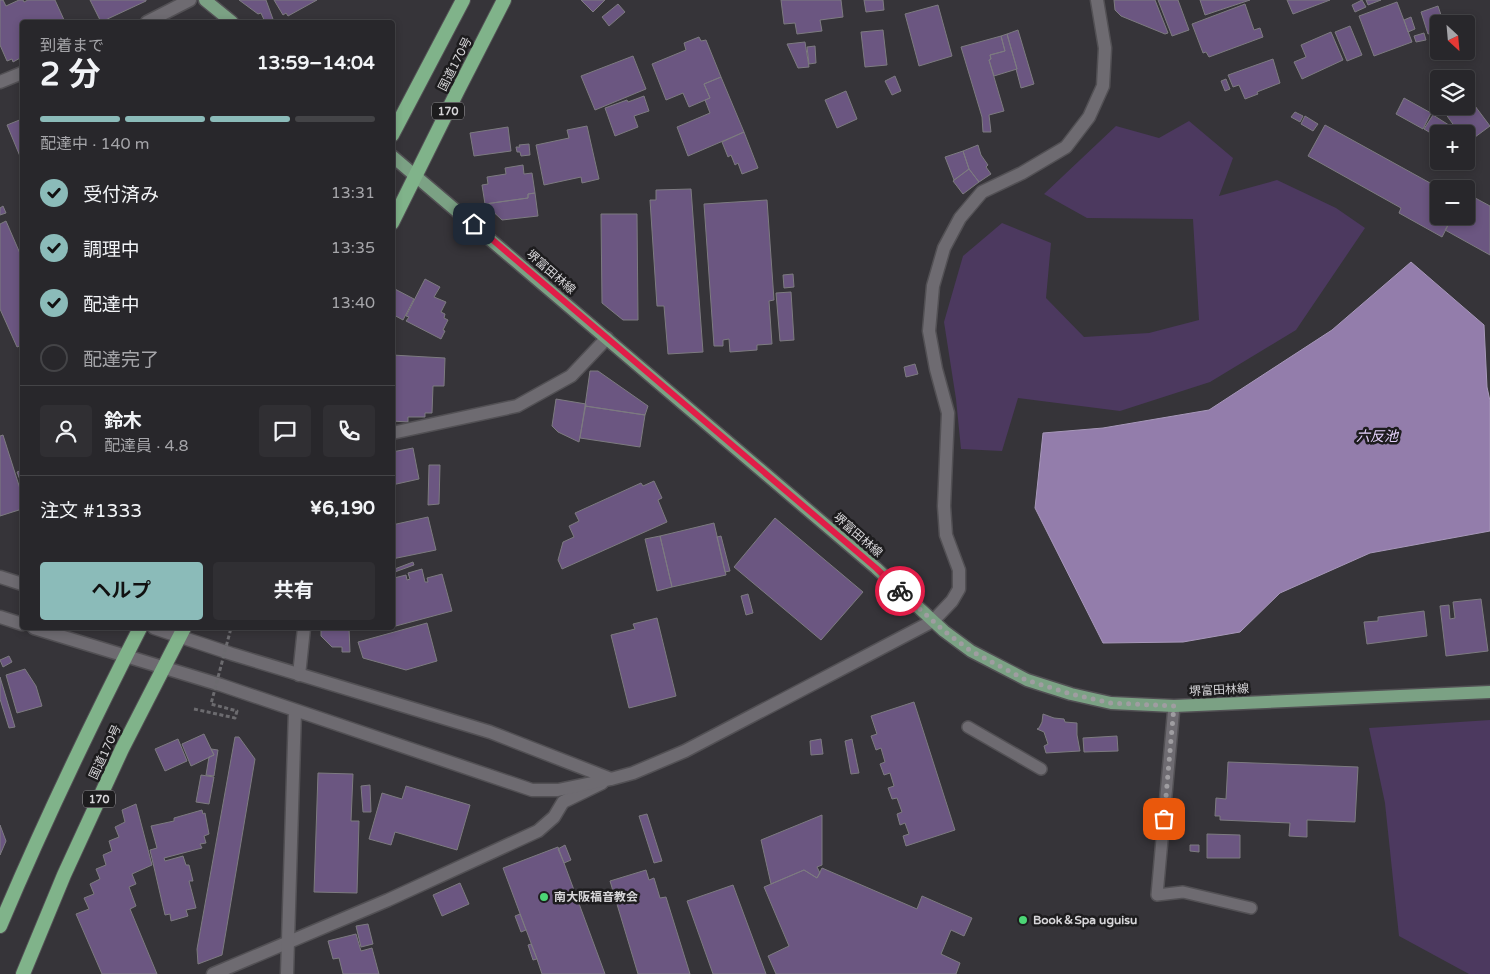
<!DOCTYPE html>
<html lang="ja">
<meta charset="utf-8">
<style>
:root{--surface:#28272b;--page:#302f33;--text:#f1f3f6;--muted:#a5a5a9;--line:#444447;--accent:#8bbbb9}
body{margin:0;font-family:"Varela Round","Noto Sans JP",sans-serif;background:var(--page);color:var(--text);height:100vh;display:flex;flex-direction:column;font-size:19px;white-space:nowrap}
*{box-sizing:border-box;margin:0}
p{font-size:16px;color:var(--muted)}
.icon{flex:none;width:28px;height:28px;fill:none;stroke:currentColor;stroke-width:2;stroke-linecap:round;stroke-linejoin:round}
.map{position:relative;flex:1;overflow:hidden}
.panel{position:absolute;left:20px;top:20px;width:375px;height:610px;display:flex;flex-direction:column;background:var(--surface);border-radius:5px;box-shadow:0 2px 8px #0003,0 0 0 1px var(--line)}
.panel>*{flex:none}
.needle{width:32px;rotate:154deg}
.controls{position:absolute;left:1430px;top:15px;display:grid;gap:10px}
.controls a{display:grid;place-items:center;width:45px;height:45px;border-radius:5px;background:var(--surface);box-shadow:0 2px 8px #0003,0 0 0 1px var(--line);font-size:25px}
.pin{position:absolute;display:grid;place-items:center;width:42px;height:42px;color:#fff;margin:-21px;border-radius:10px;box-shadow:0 2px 8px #0006}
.courier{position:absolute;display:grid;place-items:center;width:50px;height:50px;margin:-25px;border:4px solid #e11d48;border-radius:50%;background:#fff;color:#222;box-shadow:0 1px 6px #0007}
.overview em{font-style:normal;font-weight:700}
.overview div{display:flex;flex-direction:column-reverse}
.overview{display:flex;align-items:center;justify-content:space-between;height:85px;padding:0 20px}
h1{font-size:32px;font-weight:700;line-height:38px}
.bar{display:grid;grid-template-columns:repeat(4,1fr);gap:8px 5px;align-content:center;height:60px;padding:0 20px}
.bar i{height:6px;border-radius:4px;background:var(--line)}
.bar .current{background:var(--accent)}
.bar p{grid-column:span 4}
.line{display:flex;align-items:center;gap:12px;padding:0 20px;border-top:1px solid var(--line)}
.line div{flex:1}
.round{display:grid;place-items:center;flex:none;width:52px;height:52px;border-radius:5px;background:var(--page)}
ol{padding:0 20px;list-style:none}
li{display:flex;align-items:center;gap:15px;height:55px}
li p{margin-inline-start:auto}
li .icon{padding:5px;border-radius:50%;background:var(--accent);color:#111;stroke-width:4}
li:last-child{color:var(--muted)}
li i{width:28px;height:28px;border:2px solid var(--line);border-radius:50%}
.primary-button{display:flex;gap:10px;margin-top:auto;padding:10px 20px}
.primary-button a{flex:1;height:58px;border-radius:5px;background:var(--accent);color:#111;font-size:20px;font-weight:700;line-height:58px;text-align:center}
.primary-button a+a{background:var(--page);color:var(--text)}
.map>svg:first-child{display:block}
</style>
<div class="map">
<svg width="1490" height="974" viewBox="0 0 1490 974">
<rect width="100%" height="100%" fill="#363439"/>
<path fill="#4c395f" d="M1189 121 1233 158 1219 196 1277 180 1336 208 1365 228 1296 330 1210 382 1120 411 1018 398 1002 451 961 449 956 399 944 322 963 256 1002 223 1051 243 1046 298 1084 337 1149 333 1199 320 1193 219 1087 218 1044 194 1116 126 1159 138Z
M1490 720V974H1469L1399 936 1385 803 1369 728Z"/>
<path fill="#937dab" stroke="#a798b9" d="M1411 262 1484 325 1487 387 1490 401V531L1370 553 1280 593 1240 632 1183 642 1103 643 1035 508 1043 433 1103 428 1209 410 1332 330Z"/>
<path fill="#6b5681" stroke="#7d7b80" d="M0 0H3L6 6 19 0H23L24 2 28 0H55L65 22H22V57L13 62 12 59 7 61 0 45Z
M90 0H146V1L101 22Z
M239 0H266L274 22H268L267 21 265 22 261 13 258 14Z
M274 0H317L288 16 286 13 283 15Z
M581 0H605L593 12Z
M781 0H841L843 17 820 20 822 31 797 34 795 23 784 24Z
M864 0H883L884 10 866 12Z
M1114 0H1155L1168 33 1165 34 1121 16 1115 10Z
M1158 0H1178L1189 30 1172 36Z
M1200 0H1250L1205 15Z
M1287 0H1330L1293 14Z
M1362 0 1366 7 1355 12 1352 5Z
M1366 0H1381L1368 5Z
M1397 2 1412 42 1374 56 1359 16Z
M618 4 625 12 609 26 602 17Z
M1245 4 1254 30 1260 28 1263 37 1209 57 1206 52 1203 53 1192 24Z
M938 5 952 56 919 66 905 14Z
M1438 6 1444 24H1439V30L1428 34 1421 12Z
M1411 17 1415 29 1408 32 1404 20Z
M1350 26 1362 55 1347 61 1335 32Z
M883 30 887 65 865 67 861 32Z
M1018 30 1034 84 1021 88 1016 69H1017L1007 34Z
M1331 32 1343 60 1302 79 1294 62 1306 57 1301 45Z
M1424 33 1426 40 1416 42 1414 36Z
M1007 34 1017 69 994 76 989 60 991 59 990 55 1005 51 1001 36Z
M1001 36 1005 51 990 55 991 59 989 60 1004 111 989 115 991 132H983L982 117 961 47Z
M699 37 701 41 706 40 721 77 704 84 710 98 689 107 683 93 666 100 652 64 686 50 684 43Z
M805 42 809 67 798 68 787 44Z
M815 46 816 63 809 64 807 47Z
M633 56 646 89 595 110 581 76Z
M1273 59 1280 83 1257 92 1258 94 1245 99 1239 85 1233 87 1228 75Z
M895 76 901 91 892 95 885 81Z
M721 77 744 132 688 156 677 127 710 113 705 100 710 98 704 84Z
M1226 79 1230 89 1225 91 1221 81Z
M846 91 857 119 837 128 825 100Z
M1466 94 1490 126 1467 143 1466 134H1460L1440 106H1466Z
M644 96 649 111 634 116 638 127 615 136 605 108 627 100 628 102Z
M1404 98 1431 113 1423 129 1396 114Z
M1295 112 1303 116 1300 122 1291 117Z
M1433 115 1452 127 1448 134H1439V138L1424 129Z
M1305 116 1318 124 1313 131 1301 124Z
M22 119V161L7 125Z
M1325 125 1441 189H1439V216H1453L1442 237 1399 213 1401 208 1308 156Z
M587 126 599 179 582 183 581 177 544 185 536 145 569 138 567 130Z
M508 127 511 151 474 156 470 133Z
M744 132 758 168 742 174 738 163 735 165 731 155 728 157 722 142Z
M529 144 530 155 521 156 520 152H517L516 147H520L519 145Z
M978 145 981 155 988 165 986 167 991 174 979 182 969 169 963 151Z
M963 151 969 169 954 180 945 157Z
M523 165 524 174 532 173 535 193 528 194V198L485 204 482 185 488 184 487 177 506 174 505 168Z
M969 169 979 182 963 194 953 181Z
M691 189 703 352 668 354 664 306H657L650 200H656V190Z
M535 193 538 216 502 220 485 204 528 198V194Z
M1466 193 1490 206V255L1445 230 1453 216H1466Z
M767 200 774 300 769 301 772 344 757 345V350L730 352 729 339 723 340V346H714L704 204Z
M3 206 6 213 0 215V208Z
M601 214H637L638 320H623L602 303Z
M6 221 22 258V345L17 347 0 309V224Z
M793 274 794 287 784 288 783 275Z
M425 279 440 287 434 297 446 302 441 312 445 314 444 318 448 320 443 330 445 331 441 339 406 321 409 317 406 316Z
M393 288 414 299 403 320 392 314Z
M791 292 794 340 780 341 776 293Z
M392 355 445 358 444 386H433L432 413H425V417H408V422L392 421Z
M915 364 918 374 906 377 904 367Z
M590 371H598L648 406 645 415 585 406Z
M556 399 586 404 579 442 558 432 552 426Z
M585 406 645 415 640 447 580 438Z
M3 435 22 495V509L0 516V436Z
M413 448 419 479 392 485V452Z
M429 465H440L439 504 428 505Z
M22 470V485L17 472Z
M654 481 662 498 658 500 667 522 562 569 558 560 563 542 574 537 569 526 579 521 575 513 641 483 643 486Z
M428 517 436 550 392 559V525Z
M775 518 863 592 821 640 734 567Z
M714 523 726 575 672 587 660 536Z
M660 536 672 587 657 591 645 539Z
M721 536 730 571 725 572 717 537Z
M413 562 414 565 392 573V570Z
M422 569 425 582H428L427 578 442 574 452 611 392 627V584L395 583 394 578 406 575 407 580 410 579 408 573Z
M748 594 753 613 746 615 741 596Z
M1481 599 1488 651 1446 656 1440 606 1449 605 1450 619 1455 618 1453 602Z
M1424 611 1427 636 1367 644 1364 622 1378 621V617Z
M657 618 676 696 629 708 611 635 635 629 633 624Z
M427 623 437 661 406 670 363 658 358 642Z
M321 628H349L350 652H342V647H332L321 636Z
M9 656 12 662 3 667 0 660Z
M25 669 36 686 42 706 17 713 6 675Z
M0 677 15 727 9 728 0 699Z
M914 702 955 830 906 846 903 836 909 834 905 823 900 825 897 814 902 812 897 798 892 799 888 788 894 786 890 773 884 775 880 764 885 762 881 748 876 750 871 736 877 734 871 716Z
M1043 714 1054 718 1064 719 1065 722 1077 723V735L1080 751 1046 753 1044 746 1048 744 1044 732 1037 729 1039 728 1042 722Z
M204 734 214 755 191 766 182 744Z
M1117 736 1118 751 1084 752 1083 738Z
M235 737H239L255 759 222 955 198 964 197 949Z
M178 739 187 761 165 771 155 749Z
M821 739 823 754 811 755 810 741Z
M852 739 859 773 851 774 845 741Z
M211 749 218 750 214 776 206 775 209 757 214 755Z
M1228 762 1358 767 1355 822 1307 820V837L1289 836 1290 823 1220 820V816H1215L1216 798 1226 799Z
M318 773 353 774 351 821H359L357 893 314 892Z
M201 775 214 777 209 804 196 802Z
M370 785 371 812H363L361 786Z
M406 786 470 805 457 850 395 832 391 845 369 839 382 793 402 799Z
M136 804 152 865 132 874 136 884 129 887 136 906 130 909 157 974H102L76 914 89 909 84 898 94 894 90 884 100 879 96 869 106 865 103 855 112 851 109 841 119 837 115 827 125 822 122 810Z
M202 810 203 814 205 813 209 834 204 836 206 843 200 844 202 848 164 858 165 861 183 856 186 865H189L193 881H189L196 908 186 910 188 916 171 921 170 914 165 915 150 850 157 848 151 826 174 821V818Z
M647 814 662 861 654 863 639 816Z
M822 815V865L817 867 820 873 817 878 804 870 771 884 761 840Z
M0 825 6 841 0 855Z
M1207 834 1240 835V858H1207Z
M565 845 571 860 564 863 558 849Z
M1190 845H1199V852L1190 851Z
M558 847 564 863 605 974H542L537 959 503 868Z
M822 868 917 909 922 896 972 918 964 936 951 930 941 954 960 963 956 974H776L768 956 789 946 764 887 804 870 817 878Z
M646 870 649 880 654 878 660 898 666 897 690 974H638L610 881Z
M460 883 469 904 442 916 433 895Z
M733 885 766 974H713L687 901Z
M520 914 526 930 521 932 515 916Z
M368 924 373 944 361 947 356 926Z
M356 934 361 951 372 948 379 974H343L339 958 333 959 328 941Z
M531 944 537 959 533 960 528 945Z"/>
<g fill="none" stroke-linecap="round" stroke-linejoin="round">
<g stroke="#525054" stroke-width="14">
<path id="service" d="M1174 706 1157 895 1183 892 1251 908
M968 727 1041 769"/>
</g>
<g stroke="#525054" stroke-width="15">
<path id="minor" d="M147 22 190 0
M0 82 22 73
M392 433 517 406 571 376 607 338
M933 621 952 601 959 589V570L946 535 944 506 948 413 936 369 929 331 933 286 944 248 960 218 982 192 1022 173 1066 147 1089 117 1103 86 1105 48 1097 0
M299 675 304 628
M213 974 388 900 538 831 554 817 563 802 602 783"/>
</g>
<g stroke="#525054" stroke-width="15">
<path id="tertiary" d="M0 577 22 584
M0 617 22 624
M34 628 221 685 532 790H558L611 779 633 773 685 751 933 621
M154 628 232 654 490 732 611 779
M287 974 295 710"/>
</g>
<g stroke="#525054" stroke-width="15">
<path id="primary" d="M205 0 232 22
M392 156 876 568 944 631 971 651 1027 680 1071 694 1111 703 1174 706 1490 692"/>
</g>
<g stroke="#525054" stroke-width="16">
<path id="trunk" d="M392 135 463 0
M392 223 458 90 504 0
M0 926C43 824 90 726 140 628
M23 974 64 875 122 749 184 628"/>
</g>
<use href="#service" stroke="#6e6b71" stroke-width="11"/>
<use href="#minor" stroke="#6e6b71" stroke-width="12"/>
<use href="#tertiary" stroke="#6e6b71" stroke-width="12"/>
<use href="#primary" stroke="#7ba184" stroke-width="12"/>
<use href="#trunk" stroke="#80b38a" stroke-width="14"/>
<path stroke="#6c6b6f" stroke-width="3" stroke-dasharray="4 2.5" stroke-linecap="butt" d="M194 709 235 718 237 711 211 704 231 628"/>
</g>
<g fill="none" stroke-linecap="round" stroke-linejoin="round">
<path stroke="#9f9da1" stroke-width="5" stroke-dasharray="0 9" d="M900 591 944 631 971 651 1026 680 1071 694 1111 703 1174 706 1164 819"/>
<path stroke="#e11d48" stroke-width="6" d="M474 224 876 568 900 591"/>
</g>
<g fill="#4cd676" stroke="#1d1c1e" stroke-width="2">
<circle cx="544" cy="897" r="5"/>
<circle cx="1023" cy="920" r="5"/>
</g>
<g text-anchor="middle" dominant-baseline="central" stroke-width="5" stroke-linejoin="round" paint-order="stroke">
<g fill="#1d1c1e" stroke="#9f9ea1" stroke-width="1">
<rect x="432" y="102.5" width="32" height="17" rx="4"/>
<rect x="83" y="790.5" width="32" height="17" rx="4"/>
</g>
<g font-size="11" font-weight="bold" fill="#d7d6d9">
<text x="448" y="111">170</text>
<text x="99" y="799">170</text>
</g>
<g font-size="12" fill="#d7d6d9" stroke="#1d1c1e">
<text transform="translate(455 64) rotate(-63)">国道170号</text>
<text transform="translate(551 272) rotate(41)">堺富田林線</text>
<text transform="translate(858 535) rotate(41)">堺富田林線</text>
<text transform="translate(1219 690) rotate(-3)">堺富田林線</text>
<text transform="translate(105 752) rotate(-65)">国道170号</text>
</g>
<g font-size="12" font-weight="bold" fill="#d7d6d9" stroke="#1d1c1e" text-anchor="start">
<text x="554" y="897">南大阪福音教会</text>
<text x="1033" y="920">Book＆Spa uguisu</text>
</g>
<g font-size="14" font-style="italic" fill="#e3d0fa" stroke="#1d1c1e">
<text x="1377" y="436">六反池</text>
</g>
</g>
</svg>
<div class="controls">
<a><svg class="needle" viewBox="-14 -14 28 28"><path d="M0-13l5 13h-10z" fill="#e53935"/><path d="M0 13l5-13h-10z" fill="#a5a5a9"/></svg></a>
<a><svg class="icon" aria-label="layers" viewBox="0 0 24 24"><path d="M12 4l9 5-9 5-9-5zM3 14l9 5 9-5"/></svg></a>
<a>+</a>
<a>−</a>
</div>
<div class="pin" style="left:1164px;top:819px;background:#ea580c"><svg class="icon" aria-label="bag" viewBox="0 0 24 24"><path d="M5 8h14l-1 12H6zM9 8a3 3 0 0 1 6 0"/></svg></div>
<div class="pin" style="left:474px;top:224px;background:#1f2937"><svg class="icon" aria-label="home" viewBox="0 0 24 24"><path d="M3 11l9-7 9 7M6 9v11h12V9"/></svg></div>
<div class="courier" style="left:900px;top:591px"><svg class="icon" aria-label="bike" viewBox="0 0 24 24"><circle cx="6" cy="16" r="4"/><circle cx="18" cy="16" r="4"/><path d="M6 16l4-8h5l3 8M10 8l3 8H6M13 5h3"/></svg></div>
<section class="panel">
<div class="overview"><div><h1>2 分</h1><p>到着まで</p></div><em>13:59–14:04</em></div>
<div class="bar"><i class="current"></i><i class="current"></i><i class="current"></i><i></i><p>配達中 · 140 m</p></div>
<ol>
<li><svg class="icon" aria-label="check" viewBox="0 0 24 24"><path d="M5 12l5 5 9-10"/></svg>受付済み<p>13:31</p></li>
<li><svg class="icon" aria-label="check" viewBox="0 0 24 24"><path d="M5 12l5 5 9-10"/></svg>調理中<p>13:35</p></li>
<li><svg class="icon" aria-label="check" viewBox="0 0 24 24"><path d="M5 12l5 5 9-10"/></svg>配達中<p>13:40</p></li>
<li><i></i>配達完了</li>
</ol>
<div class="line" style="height:90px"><a class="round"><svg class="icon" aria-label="person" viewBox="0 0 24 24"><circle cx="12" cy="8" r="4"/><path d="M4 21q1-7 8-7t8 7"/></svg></a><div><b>鈴木</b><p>配達員 · 4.8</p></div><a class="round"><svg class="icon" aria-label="chat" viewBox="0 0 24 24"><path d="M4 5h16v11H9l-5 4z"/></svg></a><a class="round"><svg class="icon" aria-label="phone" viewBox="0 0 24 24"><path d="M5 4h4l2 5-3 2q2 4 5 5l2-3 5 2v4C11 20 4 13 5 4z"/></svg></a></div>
<div class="line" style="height:65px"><div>注文 #1333</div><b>¥6,190</b></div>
<div class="primary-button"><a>ヘルプ</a><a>共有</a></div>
</section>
</div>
